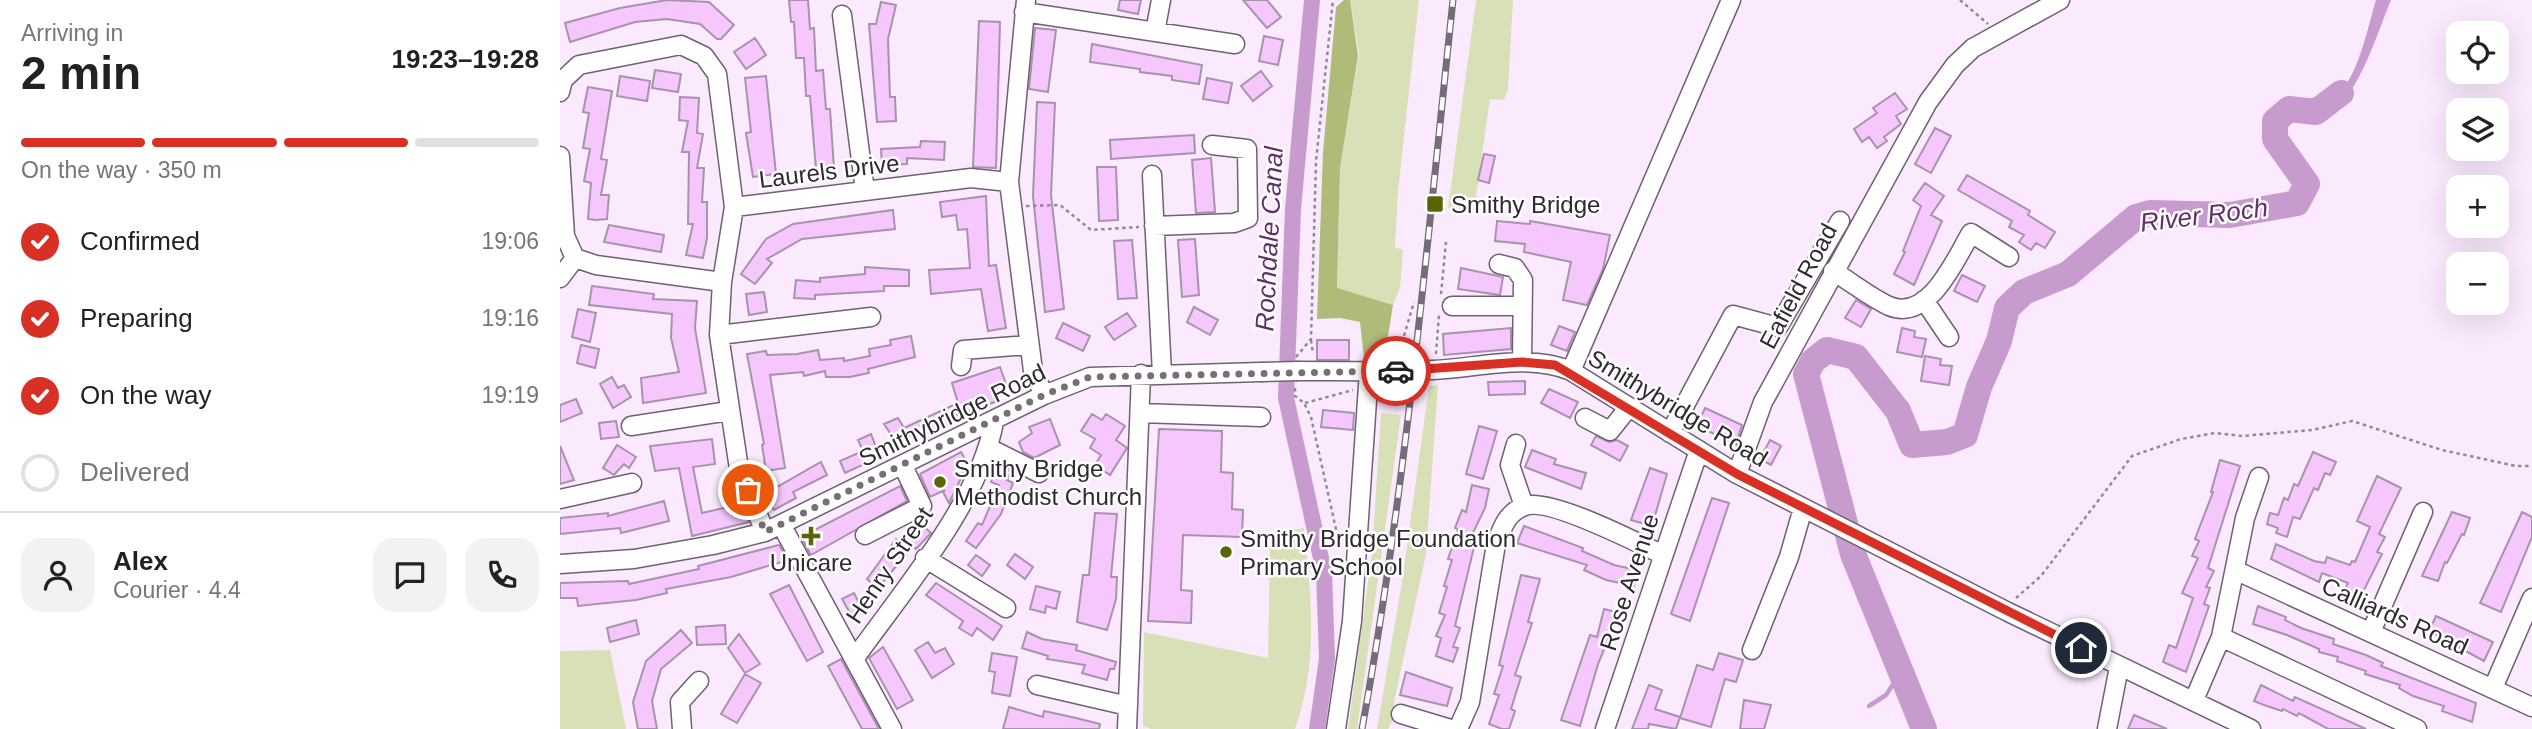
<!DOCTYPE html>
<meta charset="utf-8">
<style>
:root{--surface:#fff;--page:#f2f2f2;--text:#222;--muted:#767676;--line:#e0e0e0;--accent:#d93025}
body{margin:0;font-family:Arial,sans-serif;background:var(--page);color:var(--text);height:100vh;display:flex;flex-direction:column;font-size:26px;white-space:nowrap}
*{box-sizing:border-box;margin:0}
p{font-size:23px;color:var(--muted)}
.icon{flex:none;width:38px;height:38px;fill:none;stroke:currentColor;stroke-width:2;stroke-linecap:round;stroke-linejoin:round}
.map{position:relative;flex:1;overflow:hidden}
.drawer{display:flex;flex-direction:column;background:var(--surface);width:560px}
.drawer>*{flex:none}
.tools{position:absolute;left:1886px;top:21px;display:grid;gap:14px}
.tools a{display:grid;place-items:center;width:63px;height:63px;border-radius:14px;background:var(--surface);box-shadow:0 7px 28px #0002;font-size:35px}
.pin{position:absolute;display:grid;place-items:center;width:60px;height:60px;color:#fff;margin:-30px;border:4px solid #fff;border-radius:50%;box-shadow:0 2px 7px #0007}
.courier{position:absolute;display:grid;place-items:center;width:70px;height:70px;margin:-35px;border:5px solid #d93025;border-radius:50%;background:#fff;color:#222;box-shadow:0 2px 9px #0007}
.summary em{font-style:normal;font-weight:600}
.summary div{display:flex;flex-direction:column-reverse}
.summary{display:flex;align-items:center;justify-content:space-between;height:119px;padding:0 21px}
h1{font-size:46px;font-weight:600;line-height:52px}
.bar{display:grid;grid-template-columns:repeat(4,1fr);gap:10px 7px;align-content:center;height:84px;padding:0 21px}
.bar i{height:9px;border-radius:5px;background:var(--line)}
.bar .on{background:var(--accent)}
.bar p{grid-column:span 4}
.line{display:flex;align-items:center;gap:18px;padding:0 21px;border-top:2px solid var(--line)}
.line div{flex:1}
.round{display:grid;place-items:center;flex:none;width:74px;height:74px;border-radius:21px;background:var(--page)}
ol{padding:0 21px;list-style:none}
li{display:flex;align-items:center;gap:21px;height:77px}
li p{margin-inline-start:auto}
li .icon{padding:7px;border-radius:50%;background:var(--accent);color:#fff;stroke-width:4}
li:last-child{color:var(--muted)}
li i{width:38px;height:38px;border:4px solid var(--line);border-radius:50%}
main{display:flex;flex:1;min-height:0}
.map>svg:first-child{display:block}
</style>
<main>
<section class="drawer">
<div class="summary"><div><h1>2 min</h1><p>Arriving in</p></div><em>19:23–19:28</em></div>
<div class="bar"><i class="on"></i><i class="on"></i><i class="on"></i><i></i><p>On the way · 350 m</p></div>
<ol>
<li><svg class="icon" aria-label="check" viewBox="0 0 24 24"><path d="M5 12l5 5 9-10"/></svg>Confirmed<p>19:06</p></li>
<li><svg class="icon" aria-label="check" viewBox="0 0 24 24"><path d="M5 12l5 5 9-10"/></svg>Preparing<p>19:16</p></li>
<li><svg class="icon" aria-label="check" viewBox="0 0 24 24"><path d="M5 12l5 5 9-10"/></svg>On the way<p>19:19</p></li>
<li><i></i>Delivered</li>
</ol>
<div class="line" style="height:126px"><a class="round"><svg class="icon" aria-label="person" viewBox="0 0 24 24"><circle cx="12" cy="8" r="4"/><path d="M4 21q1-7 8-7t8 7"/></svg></a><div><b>Alex</b><p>Courier · 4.4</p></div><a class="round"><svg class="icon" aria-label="chat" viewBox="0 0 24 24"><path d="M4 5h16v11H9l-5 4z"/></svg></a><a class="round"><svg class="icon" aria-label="phone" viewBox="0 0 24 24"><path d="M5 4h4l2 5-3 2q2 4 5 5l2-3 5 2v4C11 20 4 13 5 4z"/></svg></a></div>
</section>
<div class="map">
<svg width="1972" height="729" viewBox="0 0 1972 729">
<rect width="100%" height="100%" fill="#fbeafe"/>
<path fill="#d8e0b7" d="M790 0H859L838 191 835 247 843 250 840 288 833 305 777 289 780 168 799 54Z
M916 0H953L948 89 944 100 930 99 914 211 888 208Z
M878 385 866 554 834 702 835 716 828 729H817L843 576 869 386Z
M821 413 841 415 797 729H788L812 553Z
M744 528C751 596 759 663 735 729H591L583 726 584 632 708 658 710 533Z
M50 650 66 729H0V651Z"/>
<path fill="#afbb79" d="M784 0H790L798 56 780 168 777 288 833 305 824 360 804 359 800 322 780 318 757 319 763 152 776 7Z"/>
<path fill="#c89bcf" d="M1816 0H1831C1814 41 1799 98 1760 123L1744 99C1756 97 1773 98 1782 89 1799 72 1809 23 1816 0Z"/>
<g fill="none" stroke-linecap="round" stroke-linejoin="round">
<path stroke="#c89bcf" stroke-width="4.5" d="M1309 706 1326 695 1342 671"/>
<path stroke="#c89bcf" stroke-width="16" d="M752 0 733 209 726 398 764 572 767 659 757 729"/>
<path stroke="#c89bcf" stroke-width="26" d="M1364 729 1293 554 1246 374 1253 361 1267 350 1296 357 1338 411 1352 445 1387 442 1405 435 1419 387 1439 341 1447 308 1464 292 1508 274 1576 217 1590 213 1670 215 1737 203 1747 184 1715 139V121L1729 109 1756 112 1781 93"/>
</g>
<path fill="#f6c7fd" stroke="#a793ab" stroke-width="2" d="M107 0 149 2 174 25 161 39H157L140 24 107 19 75 22 10 42 5 23 60 8Z
M229 0H248L250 29 254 28 256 71 263 70 266 109H270L274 169 256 170 250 96H246L244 58H236L234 22H231Z
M560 0H581L578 14 558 10Z
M683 0H707L721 17 707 28Z
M321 2 336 5 328 39 330 97H335L336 121 317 122 309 24H316Z
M419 21 440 22 436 168 413 167Z
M475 28 496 30 488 92 469 89Z
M704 36 723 40 718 65 699 61Z
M195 38 206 55 186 69 174 52Z
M532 44 642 65 639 84 612 80V76L580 72V69L530 62Z
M95 70 121 74 118 92 92 88Z
M701 71 712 86 693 101 681 86Z
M60 76 90 81 87 101 57 96Z
M206 76 216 174 193 177 186 133 191 132 185 78Z
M647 78 672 83 668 103 643 99Z
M28 87 52 91 41 159 47 160 41 195H49L47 219 36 220 28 219 31 183 24 181 30 149 23 148 29 113 23 112Z
M1335 93 1347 109 1336 116 1341 124 1324 137 1327 141 1317 148 1309 137 1302 142 1294 129 1317 113 1313 108Z
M120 97 139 98 137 133 143 134 137 168H144L142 202H147V238L143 258 126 255 133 224H128L129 152H122L128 121 119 120Z
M477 102 495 103 491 195 504 309 485 312 473 196Z
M1375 128 1391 136 1371 173 1355 164Z
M634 135 635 153 551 159 550 140Z
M361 141 385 142 384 160 347 158V164L322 165 321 149 360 147Z
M924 154 935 156 929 183 918 180Z
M651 158 655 212 636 213 632 160Z
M537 167H556L558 220 539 221Z
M1407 175 1470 211 1468 215 1495 232 1485 248 1476 243 1471 250 1459 242 1464 235 1449 227 1452 221 1398 190Z
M1365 183 1384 196 1371 215 1382 221 1354 285 1334 274 1345 252 1343 251 1361 206 1353 200Z
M426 196 429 266 436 265 446 328 428 331 421 289 371 294 369 270 410 268 407 229 398 230 396 215 382 217 380 202Z
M333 210 335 229 242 239 207 259 212 263 195 284 181 274 206 239 233 224Z
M937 221 970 224V221L1050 235 1043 269 1027 305 1003 300 1011 262 964 252 965 244 935 241Z
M49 225 104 235 101 252 44 242Z
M635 239 639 295 622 297 618 240Z
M572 240 577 298 558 299 554 241Z
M305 267 349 270V286H324V291L255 295V299L234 298 236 280 260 282V278L305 274Z
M901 268 943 277 940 295 898 289Z
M1402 275 1425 286 1417 302 1394 291Z
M32 286 94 294 93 299 137 301 135 328 146 393 83 403 81 378 119 372 111 338 112 314 29 305Z
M204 292 207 312 189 315 186 294Z
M1296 300 1311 309 1301 327 1285 318Z
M634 307 658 320 650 335 627 322Z
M18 309 36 313 30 342 12 337Z
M567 313 576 326 554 340 545 327Z
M503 323 530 336 523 351 496 338Z
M999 326 1015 332 1007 351 991 345Z
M951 328V349L884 355 883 334Z
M1342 328 1355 331 1354 337 1366 339 1362 357 1337 352Z
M351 336 355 357 308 369 309 373 290 377H266L265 371 244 376 243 372 210 375 225 468 206 471 202 445 204 444 187 354 206 351 207 355 237 354 258 350 260 360 284 358V361L310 356 309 349 331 345 330 340Z
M757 340H789V360H757Z
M21 345 39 349 35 368 17 363Z
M1365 356 1381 359 1380 365 1392 366 1389 385 1361 381Z
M440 367 446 384 434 389 438 401 387 418 390 423 365 434 362 429 337 444 324 424 338 418 344 428 398 403 392 383Z
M52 377 58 388 64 385 71 397 53 408 40 384Z
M965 381V394L929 395 928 382Z
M989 389 1018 402 1010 418 981 403Z
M16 399 22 413 0 422V405Z
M1145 408 1182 425 1176 444 1137 426Z
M763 410 794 413 793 430 761 427Z
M532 414 542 420 546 414 565 426 556 440 567 448 550 475 535 465 541 455 530 448 535 439 521 431Z
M490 419 500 445 474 458 463 452 459 442 472 433 469 427Z
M56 421 59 437 41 439 39 423Z
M919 426 937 431 923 479 906 474Z
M599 429 662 431 661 472 673 473 672 509 683 510 682 537 623 535 621 590 632 591 631 623 588 621Z
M311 434 320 457 285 473 280 461 303 451 298 440Z
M1036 436 1049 442 1057 440 1068 446 1060 461 1031 445Z
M152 439 155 464 133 467 142 513 181 504 189 522 132 536 119 468 95 471 90 446Z
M1210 440 1221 446 1211 465 1200 459Z
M57 445 76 457 69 468 64 464 54 475 43 468Z
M0 446 14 480 0 484Z
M972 450 996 459 994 464 1026 473 1021 489 965 467Z
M401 452 408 464 389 503 383 492 385 490 370 497 360 474Z
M1753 452 1776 462 1770 475 1765 473 1758 490 1754 488 1740 519 1733 517 1727 537 1716 533 1718 528 1707 524 1710 513 1718 515 1724 498 1728 500 1734 484 1738 486Z
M1660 460 1680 466 1648 568 1654 571 1646 587 1650 588 1644 604 1649 606 1626 672 1603 662 1609 645 1616 648 1633 598 1622 593 1638 558 1632 556 1639 541 1635 539 1653 492H1651Z
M261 462 267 475 233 492 236 498 214 510 205 494Z
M437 464 451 472 447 480 453 483 441 514 416 548 406 541 418 523 422 525 439 485 431 482Z
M1090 468 1107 474 1092 526 1071 520Z
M1817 476 1841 488 1819 534 1825 537 1817 552 1822 554 1801 596 1785 589 1788 583 1762 573 1759 582 1711 559 1716 544 1754 561 1765 563 1767 557 1790 565 1792 561 1795 562 1810 527 1797 521Z
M912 485 929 489 925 508 909 541 915 543 895 626 900 628 893 647 898 648 893 662 876 656 881 638 876 636 885 615 879 613 887 587 884 586 892 560 888 559 898 529 895 528 902 510 906 512Z
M340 486 347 501 251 555 241 537Z
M1152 498 1169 503 1130 621 1111 614Z
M104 501 109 521 61 533 60 528 0 534V518L48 513V516Z
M1892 512 1910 518 1904 535 1902 534 1887 563 1885 562 1878 581 1862 576Z
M1962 512 1972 517V537L1941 612 1920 603Z
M535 513 557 514 551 577H557L556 599 547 630 517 622 523 575H529Z
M358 521 371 533 356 549 353 546 318 588 307 579 336 539 339 542Z
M964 526 1023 548 1022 551 1054 565 1077 570 1074 586 1046 580 1024 570 1027 565 957 543Z
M219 545 228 560 171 577 106 589 107 593 76 600 18 606 17 598H0V583L68 581 69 584 139 569 138 566Z
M455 554 473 567 465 579 447 565Z
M416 555 430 565 422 576 408 565Z
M961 575 980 579 968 622 972 623 955 675 961 677 951 709 955 711 949 729H942L929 724 939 695 934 694 943 666 939 665Z
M376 583 442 626 433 640 417 628 412 636 399 628 403 621 366 595Z
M229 585 263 652 247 661 210 594Z
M476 586 500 592 496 609 486 606 485 613 470 609Z
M294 593 303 611 292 617 282 599Z
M1698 606 1726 617 1725 620 1741 628 1774 639 1773 644 1806 655 1823 663 1821 666 1916 703 1912 722 1882 711 1884 706 1853 696 1839 688 1840 685 1805 674 1806 671 1777 661 1778 657 1759 652V649L1727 635 1693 624Z
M1044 609 1059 613 1038 664 1020 726 1001 720 1030 635 1037 637Z
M1876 616 1933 642 1924 661 1869 631Z
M76 620 79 634 50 642 47 628Z
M165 625 166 644 137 645 136 627Z
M121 630 132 643 101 669 92 701 97 729H78L73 702 86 661Z
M467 632 482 639 517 645 516 650 556 662 554 669H550L547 680 522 673 525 665 487 659 488 656 462 648Z
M179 634 200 664 185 673 168 648Z
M368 642 375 653 385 648 394 664 372 678 355 650Z
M323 647 353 700 337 709 309 658Z
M432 653 457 657 450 696 432 693 435 672 429 671Z
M1159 653 1183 660 1176 682 1165 679 1151 727 1120 718 1137 665 1153 670Z
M281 659 319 729H302L268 666Z
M846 672 892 688 887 706 840 695Z
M185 674 201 683 177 723 161 714Z
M1089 685 1102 690 1095 709 1120 717 1116 729 1089 724 1088 729H1072Z
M1701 685 1733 701 1735 697 1806 729H1768L1739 713 1737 716 1723 709 1722 711 1704 705 1694 701Z
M1184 700 1211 705 1204 729H1180Z
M449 707 483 717 484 711 516 718 540 724 539 729H443Z
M1574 715 1607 729H1568Z"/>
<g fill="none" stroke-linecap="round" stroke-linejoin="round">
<g stroke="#725f75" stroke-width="21">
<path id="minor" d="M466 0 449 182 473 371 484 395
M464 12 675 44
M282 15 305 191
M595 32 601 0
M0 92 3 80 19 65 121 45 144 56 157 74 174 207
M0 156 5 236 15 258 36 265 162 282
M592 175 602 374
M594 226 674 223 688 218 687 149 652 145
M939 264 955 268 963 280 962 362
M1273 271C1291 282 1310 297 1329 306 1369 323 1396 258 1411 233L1449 257
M0 278 15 258
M1364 300 1389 337
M892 306H961
M159 335 311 317
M401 366 403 350 469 345
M738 371C783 371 828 372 873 370 918 368 968 353 1011 371L1177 474 1448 612 1691 729
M1011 371 1171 0
M580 413 701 417
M1025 418 1050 431 1069 407
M71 426 169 411
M1110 433 1173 315 1218 327 1280 221
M956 444 950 465 964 506
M429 448 479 473
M1177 474 1203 402 1368 102 1395 65 1413 48 1500 0
M0 499 72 483
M222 526 332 729
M205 532 179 469 159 335 162 282 174 207 411 178 449 182
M305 535 362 506 343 466
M365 558 446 608
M0 564 74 559 153 545 205 532 484 395 530 377 701 372
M1677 571 1972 707
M1811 632 1863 512
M1661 637 1857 729
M1192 650 1229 557 1243 508
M295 658C342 592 420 501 434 422
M477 685 568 706
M1933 688 1972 598
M1634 700 1661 637 1685 518 1699 477
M841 714 891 729
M122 729 120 702 139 681
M567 729 581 374
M776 729 792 621 809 371
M898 729 910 702 936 544C942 528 947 512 965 506 989 497 1078 543 1103 555
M1045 729 1139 450
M1547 729 1559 667"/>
</g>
<path stroke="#948896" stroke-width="2.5" stroke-dasharray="3.5 3.5" stroke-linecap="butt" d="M1400 0 1428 24
M466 206 500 205 531 230 579 227
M881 294 886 242
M751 340 753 354
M876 354 879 315
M838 356 854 302
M736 357 751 339 756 161 773 0
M735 388V396L744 403 751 417 780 547
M823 392 841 391
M745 403 793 390
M1456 598 1481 576 1572 456 1621 439 1655 433 1682 436 1752 430 1792 421 1882 450 1956 466H1972"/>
<use href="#minor" stroke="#fff" stroke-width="18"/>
<g stroke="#766b78" stroke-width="7">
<path id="rail" d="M802 729C846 488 867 244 893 0"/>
</g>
<use href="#rail" stroke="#fefefe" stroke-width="4.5" stroke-dasharray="13" stroke-linecap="butt"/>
<g stroke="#725f75" stroke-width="21" stroke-linecap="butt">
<path id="minor-bridge" d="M701 372 738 371"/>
</g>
<use href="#minor-bridge" stroke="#fff" stroke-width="18"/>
</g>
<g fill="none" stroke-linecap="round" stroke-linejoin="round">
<path stroke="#786d79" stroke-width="7" stroke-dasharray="0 12.6" d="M188 490 205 532 484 395 530 377 836 371"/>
<path stroke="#d93025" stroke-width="9" d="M836 371 962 362 995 365 1177 474 1521 648"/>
</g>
<g fill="#5a6507" stroke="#fefefe" stroke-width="2.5">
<rect x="866" y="195" width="18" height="18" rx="3.5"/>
<circle cx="380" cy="482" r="7"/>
<path d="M247.5 525.5h7v7h7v7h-7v7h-7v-7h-7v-7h7z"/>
<circle cx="666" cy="552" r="7"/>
</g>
<g text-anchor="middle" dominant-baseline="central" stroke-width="5" stroke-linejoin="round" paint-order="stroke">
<g font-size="24" fill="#312932" stroke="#fefefe">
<text transform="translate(269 171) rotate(-7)">Laurels Drive</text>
<text transform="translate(1238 286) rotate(-62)">Eafield Road</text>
<text transform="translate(1118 408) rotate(31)">Smithybridge Road</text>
<text transform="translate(392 415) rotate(-26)">Smithybridge Road</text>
<text transform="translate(329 565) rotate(-56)">Henry Street</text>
<text transform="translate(1069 582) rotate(-72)">Rose Avenue</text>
<text transform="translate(1835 616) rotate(24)">Calliards Road</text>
</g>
<g font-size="24" fill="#312932" stroke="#fefefe" text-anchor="start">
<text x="891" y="204">Smithy Bridge</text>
<text x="394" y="468">Smithy Bridge<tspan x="394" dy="28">Methodist Church</tspan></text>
<text x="680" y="538">Smithy Bridge Foundation<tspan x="680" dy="28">Primary School</tspan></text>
<text x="251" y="562" text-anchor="middle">Unicare</text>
</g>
<g font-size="26" font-style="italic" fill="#642d6d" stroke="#fefefe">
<text transform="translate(1644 215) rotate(-7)">River Roch</text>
<text transform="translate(709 239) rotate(-87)">Rochdale Canal</text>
</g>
</g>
</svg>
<div class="tools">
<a><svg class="icon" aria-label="locate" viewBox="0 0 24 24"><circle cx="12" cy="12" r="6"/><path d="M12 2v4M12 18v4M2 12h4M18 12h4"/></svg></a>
<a><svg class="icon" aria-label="layers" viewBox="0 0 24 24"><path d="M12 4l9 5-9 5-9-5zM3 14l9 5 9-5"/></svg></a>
<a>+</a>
<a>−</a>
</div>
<div class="pin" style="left:188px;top:490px;background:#ea580c"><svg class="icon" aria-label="bag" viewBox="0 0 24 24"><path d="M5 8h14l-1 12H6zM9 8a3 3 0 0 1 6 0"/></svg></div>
<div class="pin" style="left:1521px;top:648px;background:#1f2937"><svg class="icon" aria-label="home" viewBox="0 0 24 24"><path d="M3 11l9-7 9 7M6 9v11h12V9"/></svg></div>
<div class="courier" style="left:836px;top:371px"><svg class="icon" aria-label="car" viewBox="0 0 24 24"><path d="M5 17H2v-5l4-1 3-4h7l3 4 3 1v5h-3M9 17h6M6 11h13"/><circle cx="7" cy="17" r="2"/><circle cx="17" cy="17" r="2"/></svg></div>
</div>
</main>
